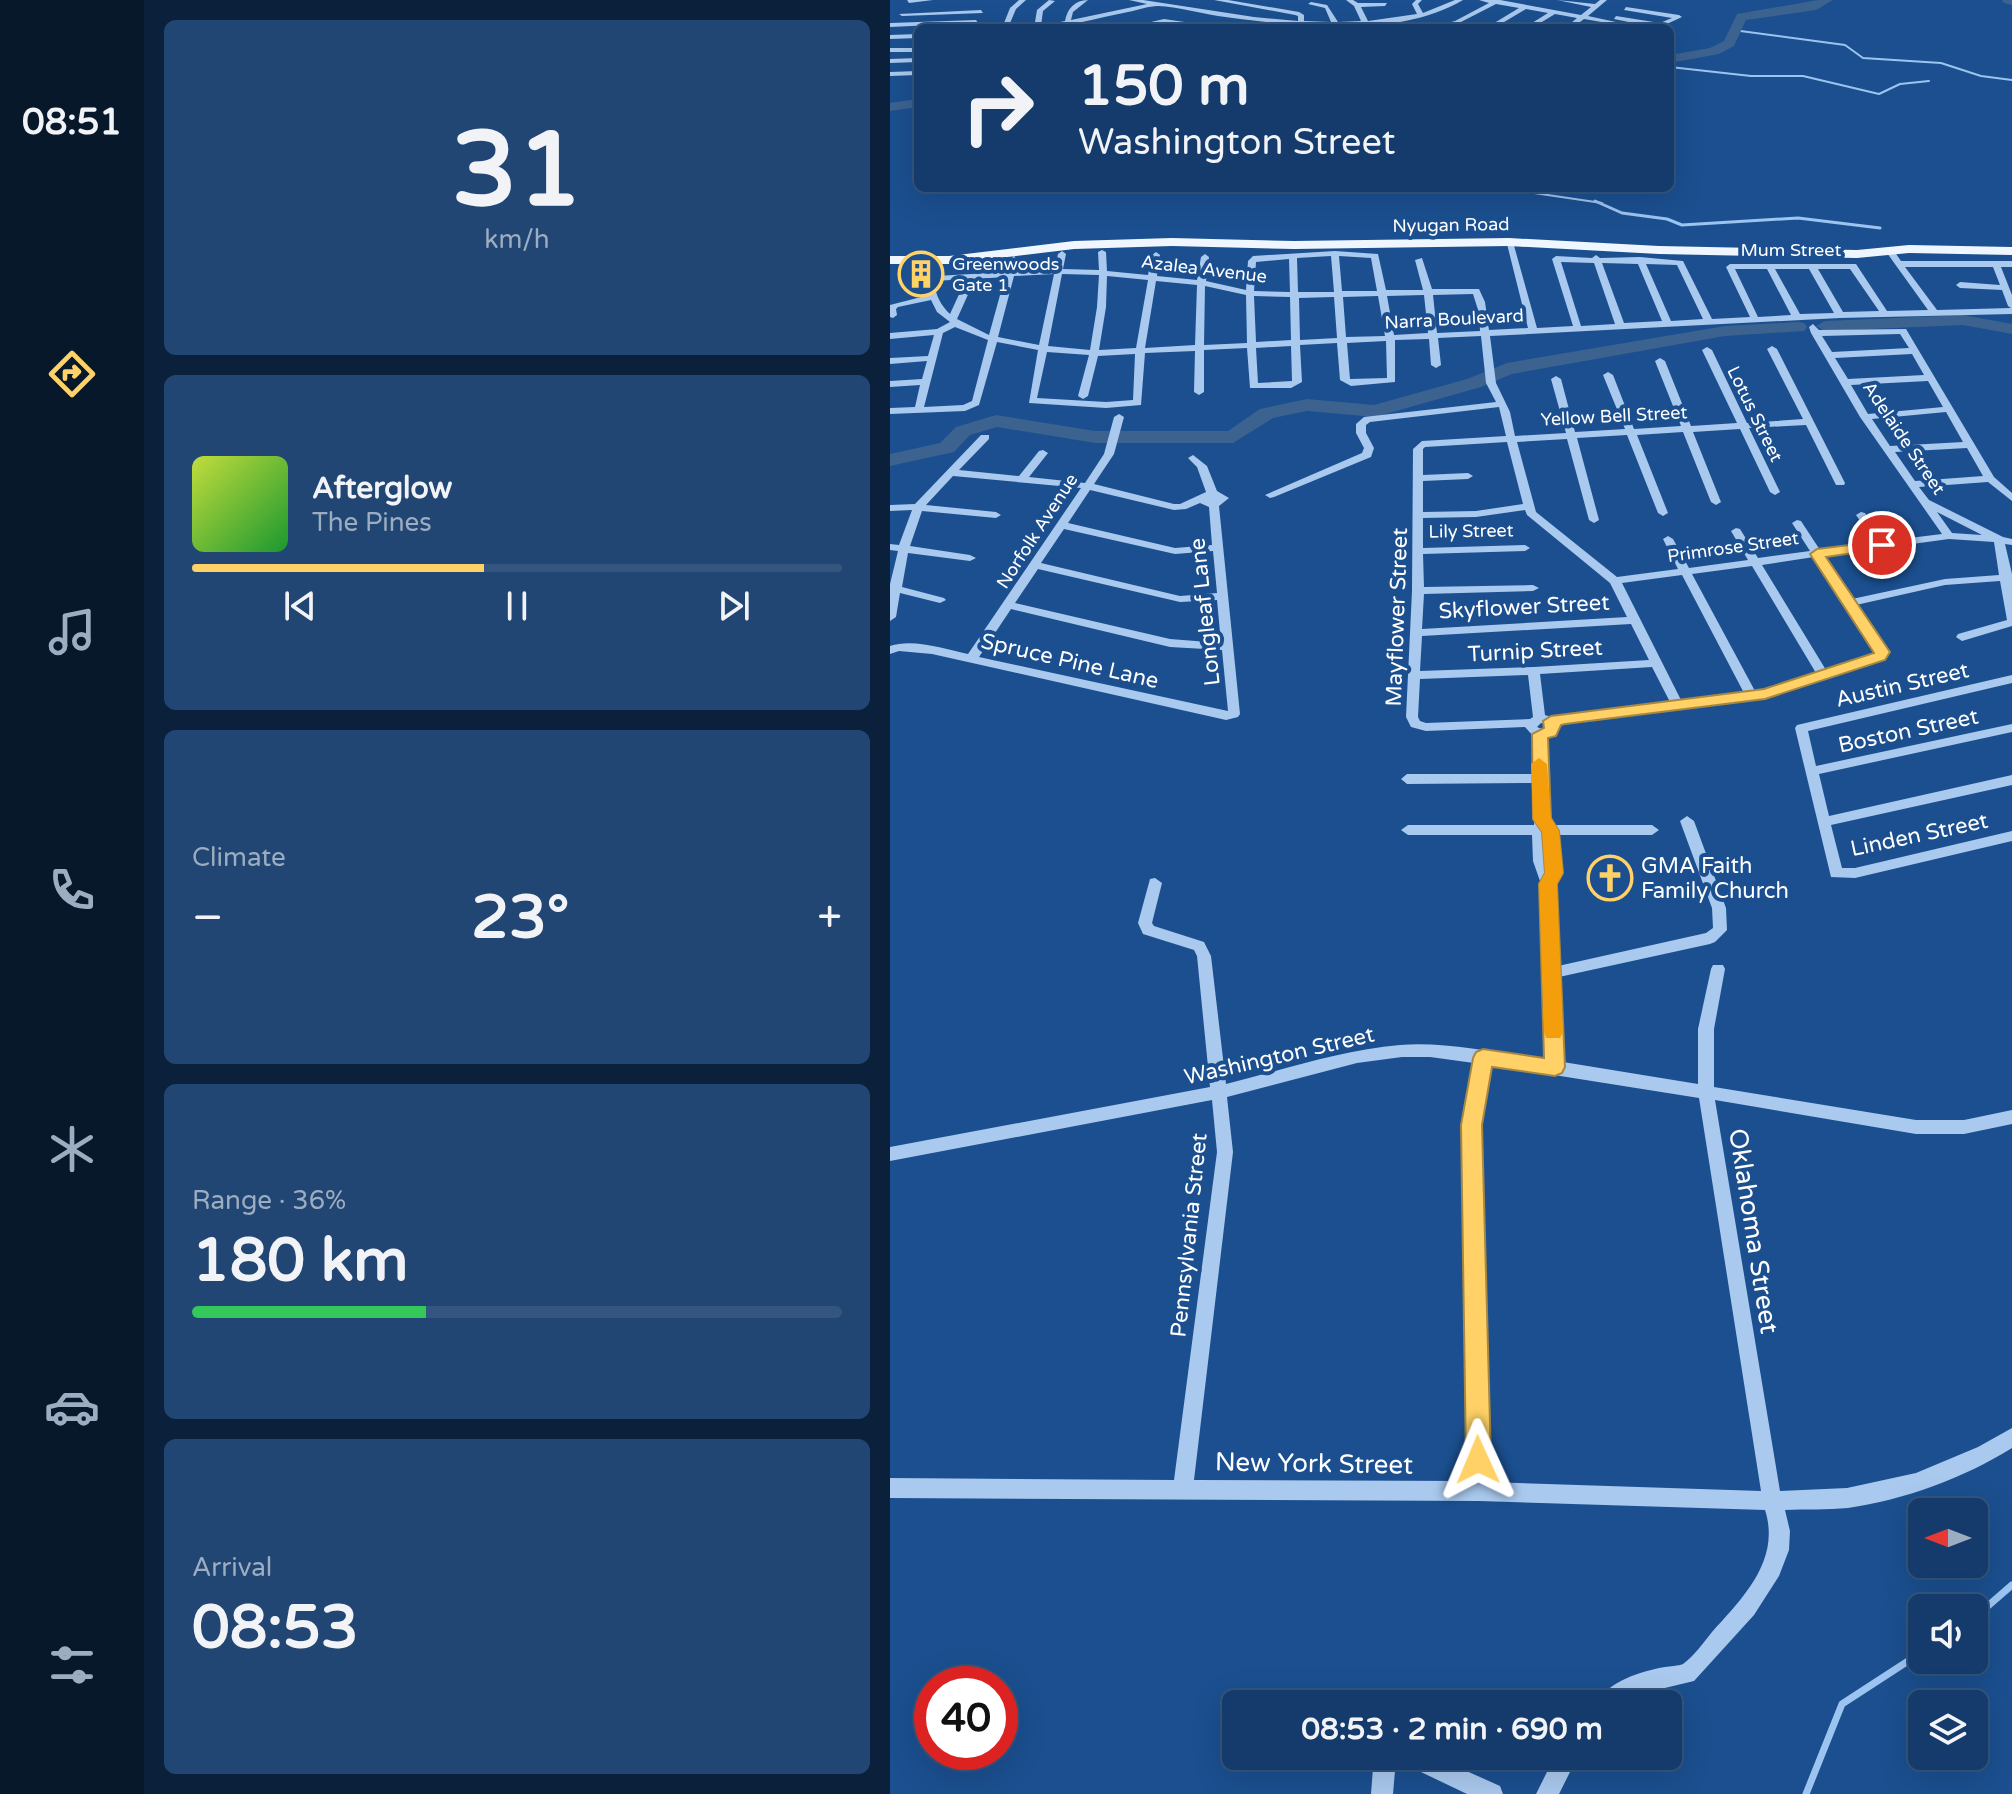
<!DOCTYPE html>
<html lang="en">
<head>
<meta charset="utf-8">
<style>
  body { margin:0; font-family:"Varela Round",sans-serif; background:#214673; color:#f1f3f6; height:100vh; display:flex; flex-direction:column; font-size:30px; white-space:nowrap }
  * { box-sizing:border-box; margin:0 }
  p { font-size:26px; color:#9dadc1 }
  .icon { flex:none; width:44px; height:44px; fill:none; stroke:currentColor; stroke-width:2; stroke-linecap:round; stroke-linejoin:round }
  .map { position:relative; flex:1; overflow:hidden }
  .panel { display:flex; flex-direction:column; gap:20px; padding:20px; background:#0b203b; width:746px }
  .panel>* { flex:none }
  .hud { position:absolute; left:24px; top:24px; width:760px; height:168px; border-radius:12px; box-shadow:0 8px 32px #0002,0 0 0 2px #33557e; background:#143b6b; color:#f1f3f6; overflow:hidden }
  .needle { width:52px; rotate:270deg }
  .buttons { position:absolute; left:1018px; top:1498px; display:grid; gap:16px }
  .buttons a { display:grid; place-items:center; width:80px; height:80px; border-radius:12px; background:#143b6b; box-shadow:0 8px 32px #0002,0 0 0 2px #33557e; font-size:40px }
  .speed { position:absolute; left:24px; top:1666px; display:flex; gap:16px; font-size:40px; font-weight:700; text-align:center }
  .speed>* { display:grid; place-content:center; width:104px; height:104px; border-radius:50%; background:#143b6b; box-shadow:0 8px 32px #0002,0 0 0 2px #33557e; line-height:1 }
  .speed .limit { border:12px solid #d22; background:#fff; color:#111 }
  .pin { position:absolute; display:grid; place-items:center; width:68px; height:68px; color:#fff; margin:-34px; border:4px solid #fff; border-radius:50%; box-shadow:0 2px 8px #0007 }
  .me { position:absolute; width:88px; margin:-44px; rotate:359deg; stroke-linejoin:round; filter:drop-shadow(0 0 6px #0008) }
  .turn { display:flex; align-items:center; gap:28px; height:168px; padding:0 32px; font-size:36px }
  .turn .icon { width:104px; height:104px; stroke-width:2.5 }
  .turn b { display:block; font-size:56px; line-height:68px }
  .big { font-size:60px; font-weight:700; line-height:1.1 }
  .panel .card { flex:1; display:flex; flex-direction:column; justify-content:center; gap:12px; min-width:0; padding:0 28px; border-radius:12px; background:#214673 }
  .panel .dial { align-items:center; gap:0 }
  .dial b { font-size:104px; line-height:1 }
  .song { display:flex; align-items:center; gap:24px }
  .cover { width:96px; height:96px; border-radius:12px; background:linear-gradient(135deg,hsl(70 70% 55%),hsl(130 70% 35%)) }
  .played { height:8px; border-radius:4px; background:linear-gradient(90deg,#ffd166 45%,#33557e 45%) }
  .keys { display:flex; justify-content:space-around; direction:ltr }
  .heat { display:flex; justify-content:space-between; align-items:center; font-size:44px; direction:ltr }
  .charge { height:12px; border-radius:6px; background:linear-gradient(90deg,#34c759 36%,#33557e 0) }
  .trip { position:absolute; left:332px; top:1690px; width:460px; height:80px; border-radius:12px; background:#143b6b; box-shadow:0 8px 32px #0002,0 0 0 2px #33557e; font-weight:700; line-height:80px; text-align:center }
  main { display:flex; flex:1; min-height:0 }
  .tab-bar { display:flex; flex-direction:column; width:144px; justify-content:space-around; align-items:center; background:#08182b; color:#9dadc1 }
  .tab-bar .icon { width:56px; height:56px }
  .tab-bar .selected { color:#ffd166 }
  .tab-bar b { font-size:36px; color:#f1f3f6 }
  .map>svg:first-child { display:block }
</style>
</head>
<body>
<main>
<nav class="tab-bar">
<b>08:51</b>
<svg class="icon selected" aria-label="directions" viewBox="0 0 24 24"><path d="M12 3l9 9-9 9-9-9zM9 14v-3h6M13 9l2 2-2 2"/></svg>
<svg class="icon" aria-label="music" viewBox="0 0 24 24"><path d="M9 18V5l10-2v13"/><circle cx="6" cy="18" r="3"/><circle cx="16" cy="16" r="3"/></svg>
<svg class="icon" aria-label="phone" viewBox="0 0 24 24"><path d="M5 4h4l2 5-3 2q2 4 5 5l2-3 5 2v4C11 20 4 13 5 4z"/></svg>
<svg class="icon" aria-label="climate" viewBox="0 0 24 24"><path d="M12 3v18M4 7l16 10M4 17L20 7"/></svg>
<svg class="icon" aria-label="car" viewBox="0 0 24 24"><path d="M5 17H2v-5l4-1 3-4h7l3 4 3 1v5h-3M9 17h6M6 11h13"/><circle cx="7" cy="17" r="2"/><circle cx="17" cy="17" r="2"/></svg>
<svg class="icon" aria-label="filters" viewBox="0 0 24 24"><path d="M4 7h16M4 17h16"/><circle cx="9" cy="7" r="2"/><circle cx="15" cy="17" r="2"/></svg>
</nav>
<section class="panel">
<div class="card dial"><b>31</b><p>km/h</p></div>
<div class="card">
<div class="song"><i class="cover"></i><div><b>Afterglow</b><p>The Pines</p></div></div>
<div class="played"></div>
<div class="keys"><svg class="icon" aria-label="previous" viewBox="0 0 24 24"><path d="M18 5L8 12l10 7zM5 5v14"/></svg><svg class="icon" aria-label="pause" viewBox="0 0 24 24"><path d="M8 5v14M16 5v14"/></svg><svg class="icon" aria-label="next" viewBox="0 0 24 24"><path d="M6 5l10 7-10 7zM19 5v14"/></svg></div>
</div>
<div class="card"><p>Climate</p>
<div class="heat"><a>−</a><b class="big">23°</b><a>+</a></div>
</div>
<div class="card"><p>Range · 36%</p><b class="big">180 km</b><div class="charge"></div></div>
<div class="card"><p>Arrival</p><b class="big">08:53</b></div>
</section>
<div class="map">
<svg width="1122" height="1794" viewBox="0 0 1122 1794">
  <rect width="100%" height="100%" fill="#1b4f8f"/>
  <g fill="none" stroke-linecap="round" stroke-linejoin="round">
    <g stroke="#9cc4f0" stroke-width="2">
      <polyline points="843,30 955,45 973,58 1051,63 1091,76 1122,80"/>
      <polyline points="780,67 861,76 913,76 989,94 1010,84 1039,81"/>
      <polyline points="611,188 712,203"/>
    </g>
    <polyline stroke="#9cc4f0" stroke-width="3" points="705,201 732,213 777,219 792,225 908,218 990,228"/>
    <g stroke="#9cc4f0" stroke-width="7">
      <polyline points="1084,1618 1122,1585"/>
      <polyline points="916,1794 952,1704 1032,1652"/>
    </g>
    <g fill="#3c6290" fill-rule="evenodd">
      <polygon points="928,0 943,0 926,10 856,20 844,46 829,54 780,63 780,55 820,48 834,41 847,14"/>
      <polygon points="1112,0 1122,0 1122,5 1114,3"/>
      <polygon points="28,99 28,107 0,111 0,103"/>
      <polygon points="1073,315 1122,324 1122,334 1073,325 935,331 926,326 935,321"/>
      <polygon points="908,322 914,323 917,327 914,331 835,336 622,374 591,387 485,417 417,411 383,418 343,443 205,443 107,427 80,435 64,452 0,466 0,454 50,443 66,427 106,415 205,431 338,431 370,409 417,399 484,405 577,379 617,363 835,326"/>
    </g>
    <g fill="#a9c9ee" fill-rule="evenodd">
      <polygon points="17,0 43,0 19,3"/>
      <polygon points="129,0 136,0 126,9 118,28 112,28 120,8"/>
      <path d="M159 0 165 1 153 11 151 26 175 21C177 9 185 0 198 0L183 12 181 20 257 4 239 0H253L364 17 408 21V16L405 15 324 0H338L409 12 414 15V21L441 22 435 8 418 4 421 2 437 5 448 22 471 21 464 6 456 0H463L468 3H497L495 6 471 7 478 21 527 14 522 4 526 0H532L528 4 533 13 565 0H573C505 40 403 26 328 16 309 13 288 7 268 6 259 6 248 10 238 12 206 18 176 28 144 28L147 10Z"/>
      <polygon points="589,0 610,0 691,15 701,7 667,0 705,4 710,0 717,0 698,16 726,22 723,24 694,19 682,28 675,28 687,18 665,14 642,28 634,28 658,13 636,9 604,28 596,28 629,8 606,4 569,23 539,28 565,21 599,3"/>
      <polygon points="736,7 789,15 792,17 768,28 724,19 726,16 770,23 782,18 734,10"/>
      <polygon points="91,10 93,13 12,16 9,14"/>
      <polygon points="274,19 322,26 325,28 274,23 235,28"/>
      <polygon points="86,20 88,23 0,27 0,23"/>
      <polygon points="28,34 28,38 0,39 0,35"/>
      <rect x="0" y="48" width="28" height="4"/>
      <polygon points="28,58 28,62 0,63 0,59"/>
      <polygon points="28,71 28,75 0,76 0,72"/>
      <path d="M616 240 623 242 647 328 683 326 662 259 666 256 702 258 706 255 710 258 750 257 793 261 822 319 860 317 836 267 840 264H966L997 311 1038 310 997 253 998 251H1004L1011 261H1122V267H1111L1122 295V314L950 318 600 336 606 383 620 412 625 436 676 433 661 379 666 376 671 379 685 432 735 429 713 375 718 372 723 375 744 429 791 426 765 361 770 358 775 361 801 426 847 423 812 350 817 347 822 350 857 423 913 419 877 349 882 346 887 349 955 483 954 485H946L916 425 859 428 890 492 885 495 880 492 850 429 803 432 831 502 826 505 821 502 793 432 747 435 778 513 773 516 768 513 737 435 687 438 709 520 704 523 699 520 677 439 627 442 646 512 727 577 788 569 773 539 778 536 783 539 799 568 858 560 841 531 846 528 850 529 868 558 920 551 902 523 907 520 911 521 930 550 985 543 966 515 971 512 975 513 995 541 1052 534 970 417 921 333 919 327 923 324 929 330 1016 329 1104 477 1122 493V501L1098 482 1029 487 1039 500 1113 537 1122 539V545L1115 544 1122 574V626L1072 641 1066 637 1068 634 1117 620 1110 581 1055 585 966 605 999 655 997 658 862 701 668 724 667 732 656 738 658 821 664 825H762L769 830 762 835H668L671 873 665 884 668 966 816 933 823 928 822 908 790 821 797 816 804 821 836 908 837 930 825 942 820 944 669 977 673 1062 808 1084V1029L821 969 823 965H833L835 969 824 1029V1087L1026 1120H1074L1122 1110V1124L1074 1134H1026L825 1100 890 1491 957 1488 1026 1473 1088 1447 1122 1428V1448C1074 1478 1014 1500 958 1508 937 1510 915 1509 895 1510L900 1531 899 1550 889 1576 864 1615 804 1681 754 1693 734 1704H707C717 1681 752 1671 775 1667 780 1666 788 1666 793 1664 803 1657 814 1642 822 1632 853 1598 891 1560 875 1510L589 1501 0 1498V1478L284 1480 327 1152 322 1100 0 1161V1147L320 1087 307 956 304 950 253 934 248 923 260 879 265 878 272 883 262 923 264 926 314 942 321 956 336 1084C393 1070 451 1050 510 1045 556 1041 611 1054 657 1060L651 884 643 861 642 835H518L511 830 518 825H644L645 783 517 784 511 779 517 774H644V737L635 727 536 731 521 727 516 717 522 591 523 449 532 441 616 436 609 407 480 422 476 425V433L484 448 481 457 384 497 380 498 375 495 472 453 474 448 466 433V424L474 417 606 402 596 383 591 336 548 338 551 365 546 368 541 365 539 339 505 340V382L461 386 450 380 447 343 410 345 412 382 401 388H360L357 348 314 350V392L309 395 304 392 305 351 255 353 251 405 216 408 139 403 148 350 107 342 89 405 75 411 0 414V408L25 407 30 385 0 387V381L32 379 37 361 0 364V358L38 356 44 335 0 339V333L47 329 60 322 47 312 41 300 8 307 6 309 7 315 3 318 0 317V305L39 295 36 289 37 282 23 283 19 280 25 261 29 258 33 261 28 277H37L39 261 43 258 47 261 46 276 116 272 120 259 124 256 128 259 125 271 165 269 168 254 172 251 176 254 173 269 209 270 208 252 212 250 216 252 217 271 258 275 262 255 266 252 270 255 267 276 307 280 311 257 315 254 319 257 316 281 356 290 358 261 363 256 445 251 488 254 496 290H533L525 260 532 258 542 289H589L595 302 599 330 638 328ZM441 256 444 292H408L407 258ZM449 256 481 258 487 291H452ZM399 259 400 292 364 291 366 262ZM671 262 704 263 725 324 691 326ZM712 263 748 264 772 321 734 323ZM756 264 787 265 813 319 781 321ZM1015 267H1103L1110 285 1070 282 1066 285 1070 288 1112 290 1118 306 1121 308 1047 310ZM845 269H877L901 315 868 317ZM885 269H919L944 313 910 314ZM928 269H960L989 311 953 312ZM164 274 149 345 108 337 124 276ZM172 274 209 275 207 307 200 350 158 346ZM217 276 258 280 246 348 209 350 216 307ZM115 277 99 335 67 319 85 279ZM76 279 60 314C51 306 44 293 45 281ZM266 281 307 285 305 345 255 348ZM315 286 356 295 357 343 314 345ZM583 294 589 313 590 331 547 333 543 295ZM534 295 538 333 504 335 497 296ZM364 296 400 297 401 340 366 342ZM488 296 495 336 456 337 453 297ZM444 297 447 338 410 340 409 298ZM65 327 98 340 82 401 73 405 34 407 53 333ZM1010 334 1019 348 942 352 932 336ZM496 341 497 378 460 379 457 343ZM401 346 402 381 368 383 366 348ZM157 352 199 355 188 396 193 399 198 396 208 356 245 354 243 400 216 402 147 398ZM1022 354 1034 375 958 379 945 358ZM1038 381 1053 407 978 414 961 385ZM1056 412 1073 442 1000 446 982 419ZM617 442 633 504 586 511 533 512V481L578 479 583 476 578 473 533 475V449L535 447ZM1077 448 1093 476 1025 481 1005 452ZM635 510 637 515 720 583 737 617 532 629 534 594 643 591 649 588 643 585 534 587 533 554 635 551 640 548 635 545 533 548V518L586 517ZM1047 512 1092 535 1062 533ZM1059 539 1104 542 1109 575 1055 579 962 599 934 556ZM924 557 986 653 936 670 872 565ZM862 566 926 673 865 691 802 574ZM792 575 854 693 791 700 732 583ZM741 624 759 660 644 667 530 671 532 636ZM762 667 780 702 661 717 655 715 650 674ZM638 675 643 717 640 719 536 723 530 721 528 717 530 679ZM651 723 655 724 656 728 654 730 647 727ZM512 1057H540L584 1063 574 1125 579 1481 304 1480 343 1152 337 1097 467 1063ZM600 1065 809 1098 871 1491 598 1482 590 1125Z"/>
      <path d="M229 414 234 417 224 454 204 484 284 504H290L316 492 307 467 298 458 303 455 317 466 327 491 339 498 329 506 350 714 348 717 336 720 42 654 9 651 0 654V646C23 638 55 649 78 654L191 488 63 476 36 505 106 512 111 515 106 518 32 511 20 546 80 555 86 558 80 561 18 553 12 587 54 598 56 600 50 603 10 593 6 617 0 621V584L8 551 0 550V544L9 545 22 510 0 511V505L25 504 91 435H99V439L69 470 129 476 149 451 153 450 158 453 139 477 195 483 214 454 224 417ZM200 490 284 510 296 509 310 503 319 507 322 545 285 548 178 523ZM174 529 285 554 323 551 327 593 290 596 151 563ZM148 569 290 602 327 600 331 643 280 639 125 603ZM121 609 280 647 332 650 338 711 89 657Z"/>
      <polygon points="1122,675 1122,683 918,731 926,766 1122,724 1122,732 929,774 939,816 1122,775 1122,785 941,825 952,868 965,868 1122,831 1122,841 965,878 941,877 905,728 907,725"/>
      <polygon points="489,1756 543,1756 610,1786 613,1794 577,1794 510,1762 505,1771 503,1794 481,1794 483,1768"/>
      <polygon points="665,1756 688,1756 669,1794 646,1794"/>
    </g>
    <polygon fill="#f0f6ff" fill-rule="evenodd" points="282,238 404,241 619,238 769,246 967,250 1019,245 1122,247 1122,255 1019,253 967,258 769,254 619,246 404,249 282,246 184,249 59,264 0,264 0,256 59,256 184,241"/>
  </g>
  <polygon fill="#ffd166" stroke="#a68842" stroke-width="2" points="992,541 999,545 997,548 936,557 1000,652 995,660 875,699 675,724 671,725 666,736 658,738 661,818 669,831 673,873 667,884 675,1067 672,1073 665,1076 602,1067 592,1125 601,1460 597,1469 588,1473 579,1469 576,1460 571,1125 583,1058 586,1052 593,1049 654,1058 649,884 655,873 652,832 643,819 642,734 654,728 653,721 661,716 874,689 984,653 920,554 927,549"/>
  <polygon fill="#f59e0b" points="649,758 657,764 661,818 669,831 673,873 667,884 673,1032 670,1038 656,1038 654,1032 649,884 655,873 652,832 643,819 641,764"/>
  <defs>
    <g id="building-ring" transform="scale(2.3)"><circle r="9.5" fill="#1b4f8f" stroke="#ffd166" stroke-width="1.5"/><path d="M-4-6H4V6H1V3H-1V6H-4ZM-2.5-4.3h1.7v1.8h-1.7ZM.8-4.3h1.7v1.8H.8ZM-2.5-1h1.7V.8h-1.7ZM.8-1h1.7V.8H.8Z" fill="#ffd166"/></g>
    <g id="church-ring" transform="scale(2.3)"><circle r="9.5" fill="#1b4f8f" stroke="#ffd166" stroke-width="1.5"/><path d="M-1.2-6h2.4v3.5h3.3v2.4h-3.3V6h-2.4V-.1h-3.3v-2.4h3.3Z" fill="#ffd166"/></g>
  </defs>
  <g fill-rule="evenodd">
    <use href="#building-ring" x="31" y="274"/>
    <use href="#church-ring" x="720" y="878"/>
  </g>
  <g text-anchor="middle" stroke-width="8" stroke-linejoin="round" paint-order="stroke">
    <g font-size="18" fill="#fff" stroke="#1b4f8f">
      <text transform="translate(561 225) rotate(-1)" y="6">Nyugan Road</text>
      <text x="901" y="256">Mum Street</text>
      <text transform="translate(314 269) rotate(7)" y="6">Azalea Avenue</text>
      <text transform="translate(564 319) rotate(-3)" y="6">Narra Boulevard</text>
      <text transform="translate(865 414) rotate(64)" y="6">Lotus Street</text>
      <text transform="translate(724 416) rotate(-3)" y="6">Yellow Bell Street</text>
      <text transform="translate(1014 438) rotate(56)" y="6">Adelaide Street</text>
      <text transform="translate(147 531) rotate(-57)" y="6">Norfolk Avenue</text>
      <text transform="translate(581 531) rotate(-1)" y="6">Lily Street</text>
      <text transform="translate(843 547) rotate(-8)" y="6">Primrose Street</text>
    </g>
    <g font-size="18" fill="#fff" stroke="#1b4f8f" text-anchor="start">
      <text x="62" y="270">Greenwoods<tspan x="62" dy="21">Gate 1</tspan></text>
    </g>
    <g font-size="22" fill="#fff" stroke="#1b4f8f">
      <text transform="translate(634 606) rotate(-3)" y="8">Skyflower Street</text>
      <text transform="translate(314 612) rotate(-96)" y="8">Longleaf Lane</text>
      <text transform="translate(506 617) rotate(-88)" y="8">Mayflower Street</text>
      <text transform="translate(645 650) rotate(-3)" y="8">Turnip Street</text>
      <text transform="translate(180 660) rotate(13)" y="8">Spruce Pine Lane</text>
      <text transform="translate(1012 684) rotate(-13)" y="8">Austin Street</text>
      <text transform="translate(1018 730) rotate(-12)" y="8">Boston Street</text>
      <text transform="translate(1029 834) rotate(-12)" y="8">Linden Street</text>
      <text transform="translate(389 1055) rotate(-13)" y="8">Washington Street</text>
      <text transform="translate(298 1235) rotate(-84)" y="8">Pennsylvania Street</text>
    </g>
    <g font-size="22" fill="#fff" stroke="#1b4f8f" text-anchor="start">
      <text x="751" y="873">GMA Faith<tspan x="751" dy="25">Family Church</tspan></text>
    </g>
    <g font-size="26" fill="#fff" stroke="#1b4f8f">
      <text transform="translate(864 1231) rotate(81)" y="9">Oklahoma Street</text>
      <text transform="translate(424 1463) rotate(1)" y="9">New York Street</text>
    </g>
  </g>
</svg>
<div class="buttons">
<a><svg class="needle" viewBox="-14 -14 28 28"><path d="M0-13l5 13h-10z" fill="#e53935"/><path d="M0 13l5-13h-10z" fill="#9dadc1"/></svg></a>
<a><svg class="icon" aria-label="sound" viewBox="0 0 24 24"><path d="M4 9h4l5-4v14l-5-4H4zM17 9q2 3 0 6"/></svg></a>
<a><svg class="icon" aria-label="layers" viewBox="0 0 24 24"><path d="M12 4l9 5-9 5-9-5zM3 14l9 5 9-5"/></svg></a>
</div>
<div class="speed"><div class="limit">40</div></div>
<div class="pin" style="left:992px;top:545px;background:#d93025"><svg class="icon" aria-label="arrive" viewBox="0 0 24 24"><path d="M6 21V4h12l-3 4 3 4H6"/></svg></div>
<svg class="me" style="left:588px;top:1460px" viewBox="-20 -20 40 40"><path d="M0-17L14 15 0 8-14 15z" fill="#ffd166" stroke="#fff" stroke-width="4"/></svg>
<div class="trip">08:53 · 2 min · 690 m</div>
<div class="hud">
<div class="turn"><svg class="icon" aria-label="right" viewBox="0 0 24 24"><path d="M7 20v-9h11M14 6l5 5-5 5"/></svg><div><b>150 m</b>Washington Street</div></div>
</div>
</div>
</main>
</body>
</html>
